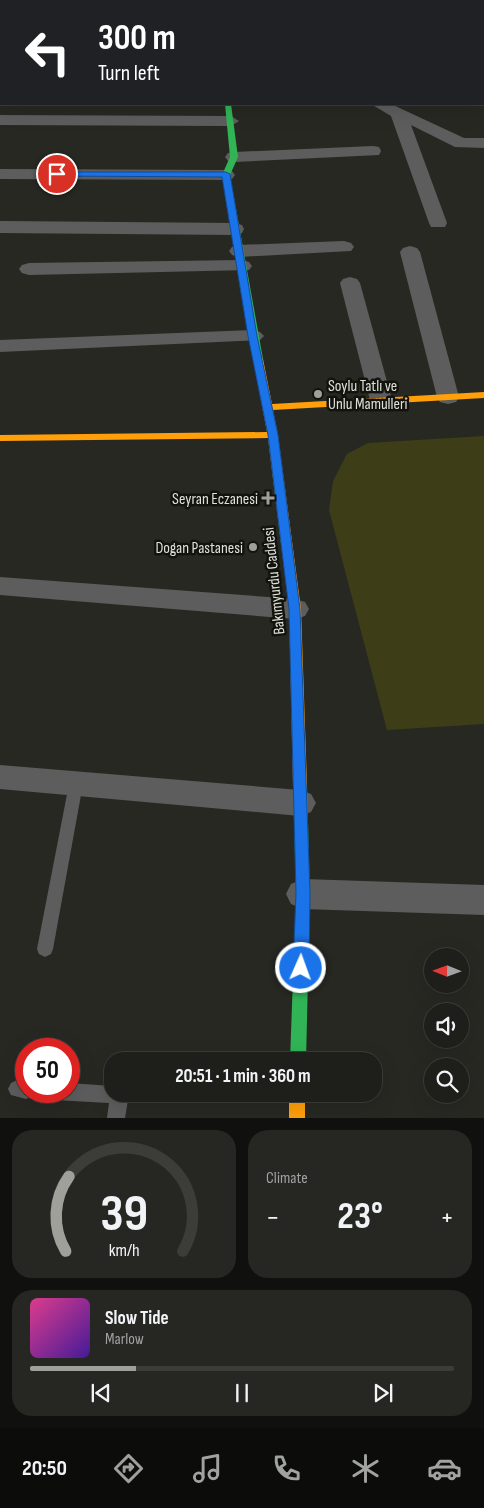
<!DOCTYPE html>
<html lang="en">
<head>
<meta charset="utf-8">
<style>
  body { margin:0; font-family:"Sofia Sans Condensed",sans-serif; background:#262723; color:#f1f3f6; height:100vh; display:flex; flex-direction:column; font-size:19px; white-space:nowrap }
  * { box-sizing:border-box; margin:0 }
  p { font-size:16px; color:#a1a2a2 }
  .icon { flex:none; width:28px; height:28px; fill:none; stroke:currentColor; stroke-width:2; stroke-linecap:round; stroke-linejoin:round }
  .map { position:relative; height:1118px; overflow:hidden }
  .side { display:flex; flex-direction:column; gap:12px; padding:12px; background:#10100e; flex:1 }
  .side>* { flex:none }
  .hud { position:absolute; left:0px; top:0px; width:485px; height:105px; box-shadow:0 5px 20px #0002,0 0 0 1px #3c3c39; background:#202124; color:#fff; overflow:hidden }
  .needle { width:32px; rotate:271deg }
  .tools { position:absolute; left:424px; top:948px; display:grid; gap:10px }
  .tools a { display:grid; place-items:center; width:45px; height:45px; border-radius:50%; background:#1e1e1a; box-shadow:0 5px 20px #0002,0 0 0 1px #3c3c39; font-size:25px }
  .speed { position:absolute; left:15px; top:1038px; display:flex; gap:10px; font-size:25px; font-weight:700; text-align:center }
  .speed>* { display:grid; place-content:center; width:65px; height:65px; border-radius:50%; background:#1e1e1a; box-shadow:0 5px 20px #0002,0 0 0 1px #3c3c39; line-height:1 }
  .speed .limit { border:8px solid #d22; background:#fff; color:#111 }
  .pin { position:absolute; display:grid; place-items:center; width:42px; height:42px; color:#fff; margin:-21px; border:2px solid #fff; border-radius:50%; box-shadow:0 1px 5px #0007 }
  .me { position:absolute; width:55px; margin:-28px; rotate:2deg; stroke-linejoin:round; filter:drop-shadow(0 0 4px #0008) }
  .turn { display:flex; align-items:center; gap:18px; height:105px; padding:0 15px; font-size:22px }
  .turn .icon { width:65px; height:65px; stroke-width:2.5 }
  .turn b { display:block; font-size:35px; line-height:42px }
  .big { font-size:38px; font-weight:700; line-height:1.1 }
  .side .tile { flex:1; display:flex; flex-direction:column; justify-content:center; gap:8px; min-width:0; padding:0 18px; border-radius:20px; background:#262723 }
  .side .dial { align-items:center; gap:0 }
  .dial svg { height:130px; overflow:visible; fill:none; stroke:#3c3c39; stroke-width:7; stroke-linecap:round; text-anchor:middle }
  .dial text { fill:#f1f3f6; stroke:none }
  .song { display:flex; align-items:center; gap:15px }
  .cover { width:60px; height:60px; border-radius:8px; background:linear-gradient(135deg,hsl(330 70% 55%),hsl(260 70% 35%)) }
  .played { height:5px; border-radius:2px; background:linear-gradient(90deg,#9fa099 25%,#3c3c39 25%) }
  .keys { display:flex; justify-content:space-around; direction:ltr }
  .heat { display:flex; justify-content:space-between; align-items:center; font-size:28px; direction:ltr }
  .side .tiles { flex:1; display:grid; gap:12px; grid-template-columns:1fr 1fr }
  .tile:last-child { grid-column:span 2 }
  .trip { position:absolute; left:104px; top:1052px; width:278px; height:50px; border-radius:20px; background:#1e1e1a; box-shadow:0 5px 20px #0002,0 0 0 1px #3c3c39; font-weight:700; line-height:50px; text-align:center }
  .tab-bar { display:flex; height:80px; justify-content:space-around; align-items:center; background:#0c0c0a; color:#a1a2a2 }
  .tab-bar .icon { width:35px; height:35px }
  .tab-bar .current { color:#9fa099 }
  .tab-bar b { font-size:22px; color:#f1f3f6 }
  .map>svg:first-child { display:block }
</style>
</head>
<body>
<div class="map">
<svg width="484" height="1118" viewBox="0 0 484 1118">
  <rect width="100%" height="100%" fill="#282823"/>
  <polygon fill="#323223" points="237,0 444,0 445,1 238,1"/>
  <polygon fill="#3d3e17" points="484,436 484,724 387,730 329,510 333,481 347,454 368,443"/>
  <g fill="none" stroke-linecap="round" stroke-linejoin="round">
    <g fill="#5d5d5d" fill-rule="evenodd">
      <polygon points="76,778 81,780 83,784 53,949 51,954 45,957 39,954 37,949 69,784 71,780"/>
      <polygon points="17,1080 26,1081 26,1091 35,1091 32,1096 26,1099 11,1095 8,1089 11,1083"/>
      <polygon points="69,1083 112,1086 112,1094 129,1094 125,1118 107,1118 109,1103 54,1100 48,1097 45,1091 69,1091"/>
    </g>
    <g fill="#5d5d5d" fill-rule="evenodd">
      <polygon points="453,0 467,0 468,1 454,1"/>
      <rect x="0" y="35" width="1" height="8"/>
      <polygon points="0,68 1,69 1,78 0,78"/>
      <polygon points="371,104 391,104 464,138 484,138 484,148 455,147 411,125 447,223 445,227 431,227 429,223 391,116"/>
      <polygon points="0,115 231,116 239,121 231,126 0,125"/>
      <polygon points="373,146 379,147 381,151 379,155 234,162 228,161 225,157 228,153 234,152"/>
      <polygon points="0,169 226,170 232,171 235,175 232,179 226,180 0,179"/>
      <polygon points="0,221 235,223 242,225 244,229 242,233 235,235 0,233"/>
      <polygon points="344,241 351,243 354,247 351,251 239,257 232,255 229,251 232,247 239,245"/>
      <polygon points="410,246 417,248 420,252 459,397 456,402 448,404 440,402 437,397 400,252 403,248"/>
      <polygon points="242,260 249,262 252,266 249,270 29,275 22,273 19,269 22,265 29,263"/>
      <polygon points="350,277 357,279 360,283 392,400 389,405 381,407 373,405 370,400 340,283 343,279"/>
      <polygon points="253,330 260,332 264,336 260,340 0,352 0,340"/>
      <polygon points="0,577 295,599 305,602 309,609 305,616 295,619 0,595"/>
      <polygon points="0,765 300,790 311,794 316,803 311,812 300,816 0,789"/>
      <polygon points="303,879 484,885 484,915 303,909 291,904 286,894 291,884"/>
    </g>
    <g fill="#30b455" fill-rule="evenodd">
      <polygon points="225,104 231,104 238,157 230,175 263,359 258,362 253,359 222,175 230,157"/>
      <polygon points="300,780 305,781 307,785 310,894 306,1061 290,1061 296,894 293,785 295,781"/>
    </g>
    <g fill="#ff9f0a" fill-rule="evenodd">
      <polygon points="258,356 263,359 272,404 484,392 484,398 273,410 278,435 301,609 307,785 305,789 300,790 295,789 293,785 289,609 268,438 0,441 0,435 267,432 253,359"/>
      <rect x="289" y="1094" width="16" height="24"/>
    </g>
    <rect fill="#e5322d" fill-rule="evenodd" x="214" y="0" width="6" height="1"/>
  </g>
  <polygon fill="#1a73e8" stroke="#114b97" points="57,172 226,172 230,174 257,336 278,435 300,609 310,894 309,968 306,973 301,975 296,973 293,968 296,894 289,609 268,435 248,336 222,177 55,176 53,174"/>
  <g fill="#9fa099" stroke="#13130e" stroke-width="2">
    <circle cx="318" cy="394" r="5"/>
    <path d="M265.5 490.5h5v5h5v5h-5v5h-5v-5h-5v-5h5z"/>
    <circle cx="253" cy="547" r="5"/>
  </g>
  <g text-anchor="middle" stroke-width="5" stroke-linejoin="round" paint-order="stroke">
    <g font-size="16" fill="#dfe0d9" stroke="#13130e" text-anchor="end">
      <text x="328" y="391" text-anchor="start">Soylu Tatlı ve<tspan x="328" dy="18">Unlu Mamulleri</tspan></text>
      <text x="258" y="504">Seyran Eczanesi</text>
      <text x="243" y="553">Dogan Pastanesi</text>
    </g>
    <g font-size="16" fill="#dfe0d9" stroke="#13130e">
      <text transform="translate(273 581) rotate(-96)" y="6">Bakımyurdu Caddesi</text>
    </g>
  </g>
</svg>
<div class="tools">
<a><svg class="needle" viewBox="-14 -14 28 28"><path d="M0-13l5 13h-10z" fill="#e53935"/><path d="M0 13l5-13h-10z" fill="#a1a2a2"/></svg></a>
<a><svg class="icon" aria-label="sound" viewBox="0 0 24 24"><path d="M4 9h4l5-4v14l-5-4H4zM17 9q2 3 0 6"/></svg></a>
<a><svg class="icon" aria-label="search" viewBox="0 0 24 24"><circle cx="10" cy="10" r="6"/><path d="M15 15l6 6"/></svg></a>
</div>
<div class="speed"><div class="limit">50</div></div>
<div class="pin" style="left:57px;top:174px;background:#d93025"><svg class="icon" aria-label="arrive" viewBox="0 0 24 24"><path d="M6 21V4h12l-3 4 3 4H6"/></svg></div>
<svg class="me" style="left:301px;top:968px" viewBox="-20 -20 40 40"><circle r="17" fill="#1a73e8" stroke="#fff" stroke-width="3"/><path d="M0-11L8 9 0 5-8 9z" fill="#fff"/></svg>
<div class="trip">20:51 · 1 min · 360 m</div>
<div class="hud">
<div class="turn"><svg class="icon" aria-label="left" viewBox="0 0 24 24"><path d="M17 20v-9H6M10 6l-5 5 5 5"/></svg><div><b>300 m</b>Turn left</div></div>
</div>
</div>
<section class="side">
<div class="tiles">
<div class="tile dial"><svg viewBox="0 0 100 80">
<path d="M14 69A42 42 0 1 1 86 69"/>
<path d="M14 69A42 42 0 0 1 16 23" stroke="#9fa099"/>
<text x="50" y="56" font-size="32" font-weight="700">39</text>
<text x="50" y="72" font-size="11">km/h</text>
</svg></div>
<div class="tile"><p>Climate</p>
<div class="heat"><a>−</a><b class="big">23°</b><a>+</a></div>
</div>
<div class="tile">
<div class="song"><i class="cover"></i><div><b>Slow Tide</b><p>Marlow</p></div></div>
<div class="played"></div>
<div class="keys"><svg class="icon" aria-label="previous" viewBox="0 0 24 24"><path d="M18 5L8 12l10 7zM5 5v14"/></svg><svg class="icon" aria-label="pause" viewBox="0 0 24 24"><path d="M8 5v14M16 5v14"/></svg><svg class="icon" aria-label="next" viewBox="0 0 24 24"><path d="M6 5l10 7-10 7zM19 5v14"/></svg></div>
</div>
</div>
</section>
<nav class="tab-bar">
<b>20:50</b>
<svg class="icon current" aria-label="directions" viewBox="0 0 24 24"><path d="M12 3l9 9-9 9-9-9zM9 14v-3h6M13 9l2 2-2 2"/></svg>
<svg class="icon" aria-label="music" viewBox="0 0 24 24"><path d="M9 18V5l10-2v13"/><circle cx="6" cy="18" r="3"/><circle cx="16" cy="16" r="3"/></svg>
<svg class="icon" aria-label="phone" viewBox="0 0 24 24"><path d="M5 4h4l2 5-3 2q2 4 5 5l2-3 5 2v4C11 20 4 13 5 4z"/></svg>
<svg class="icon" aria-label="climate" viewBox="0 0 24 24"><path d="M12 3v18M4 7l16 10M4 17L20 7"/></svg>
<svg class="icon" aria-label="car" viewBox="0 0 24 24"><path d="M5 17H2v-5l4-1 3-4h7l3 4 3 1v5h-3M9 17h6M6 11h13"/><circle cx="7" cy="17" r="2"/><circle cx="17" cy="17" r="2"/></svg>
</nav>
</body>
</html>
